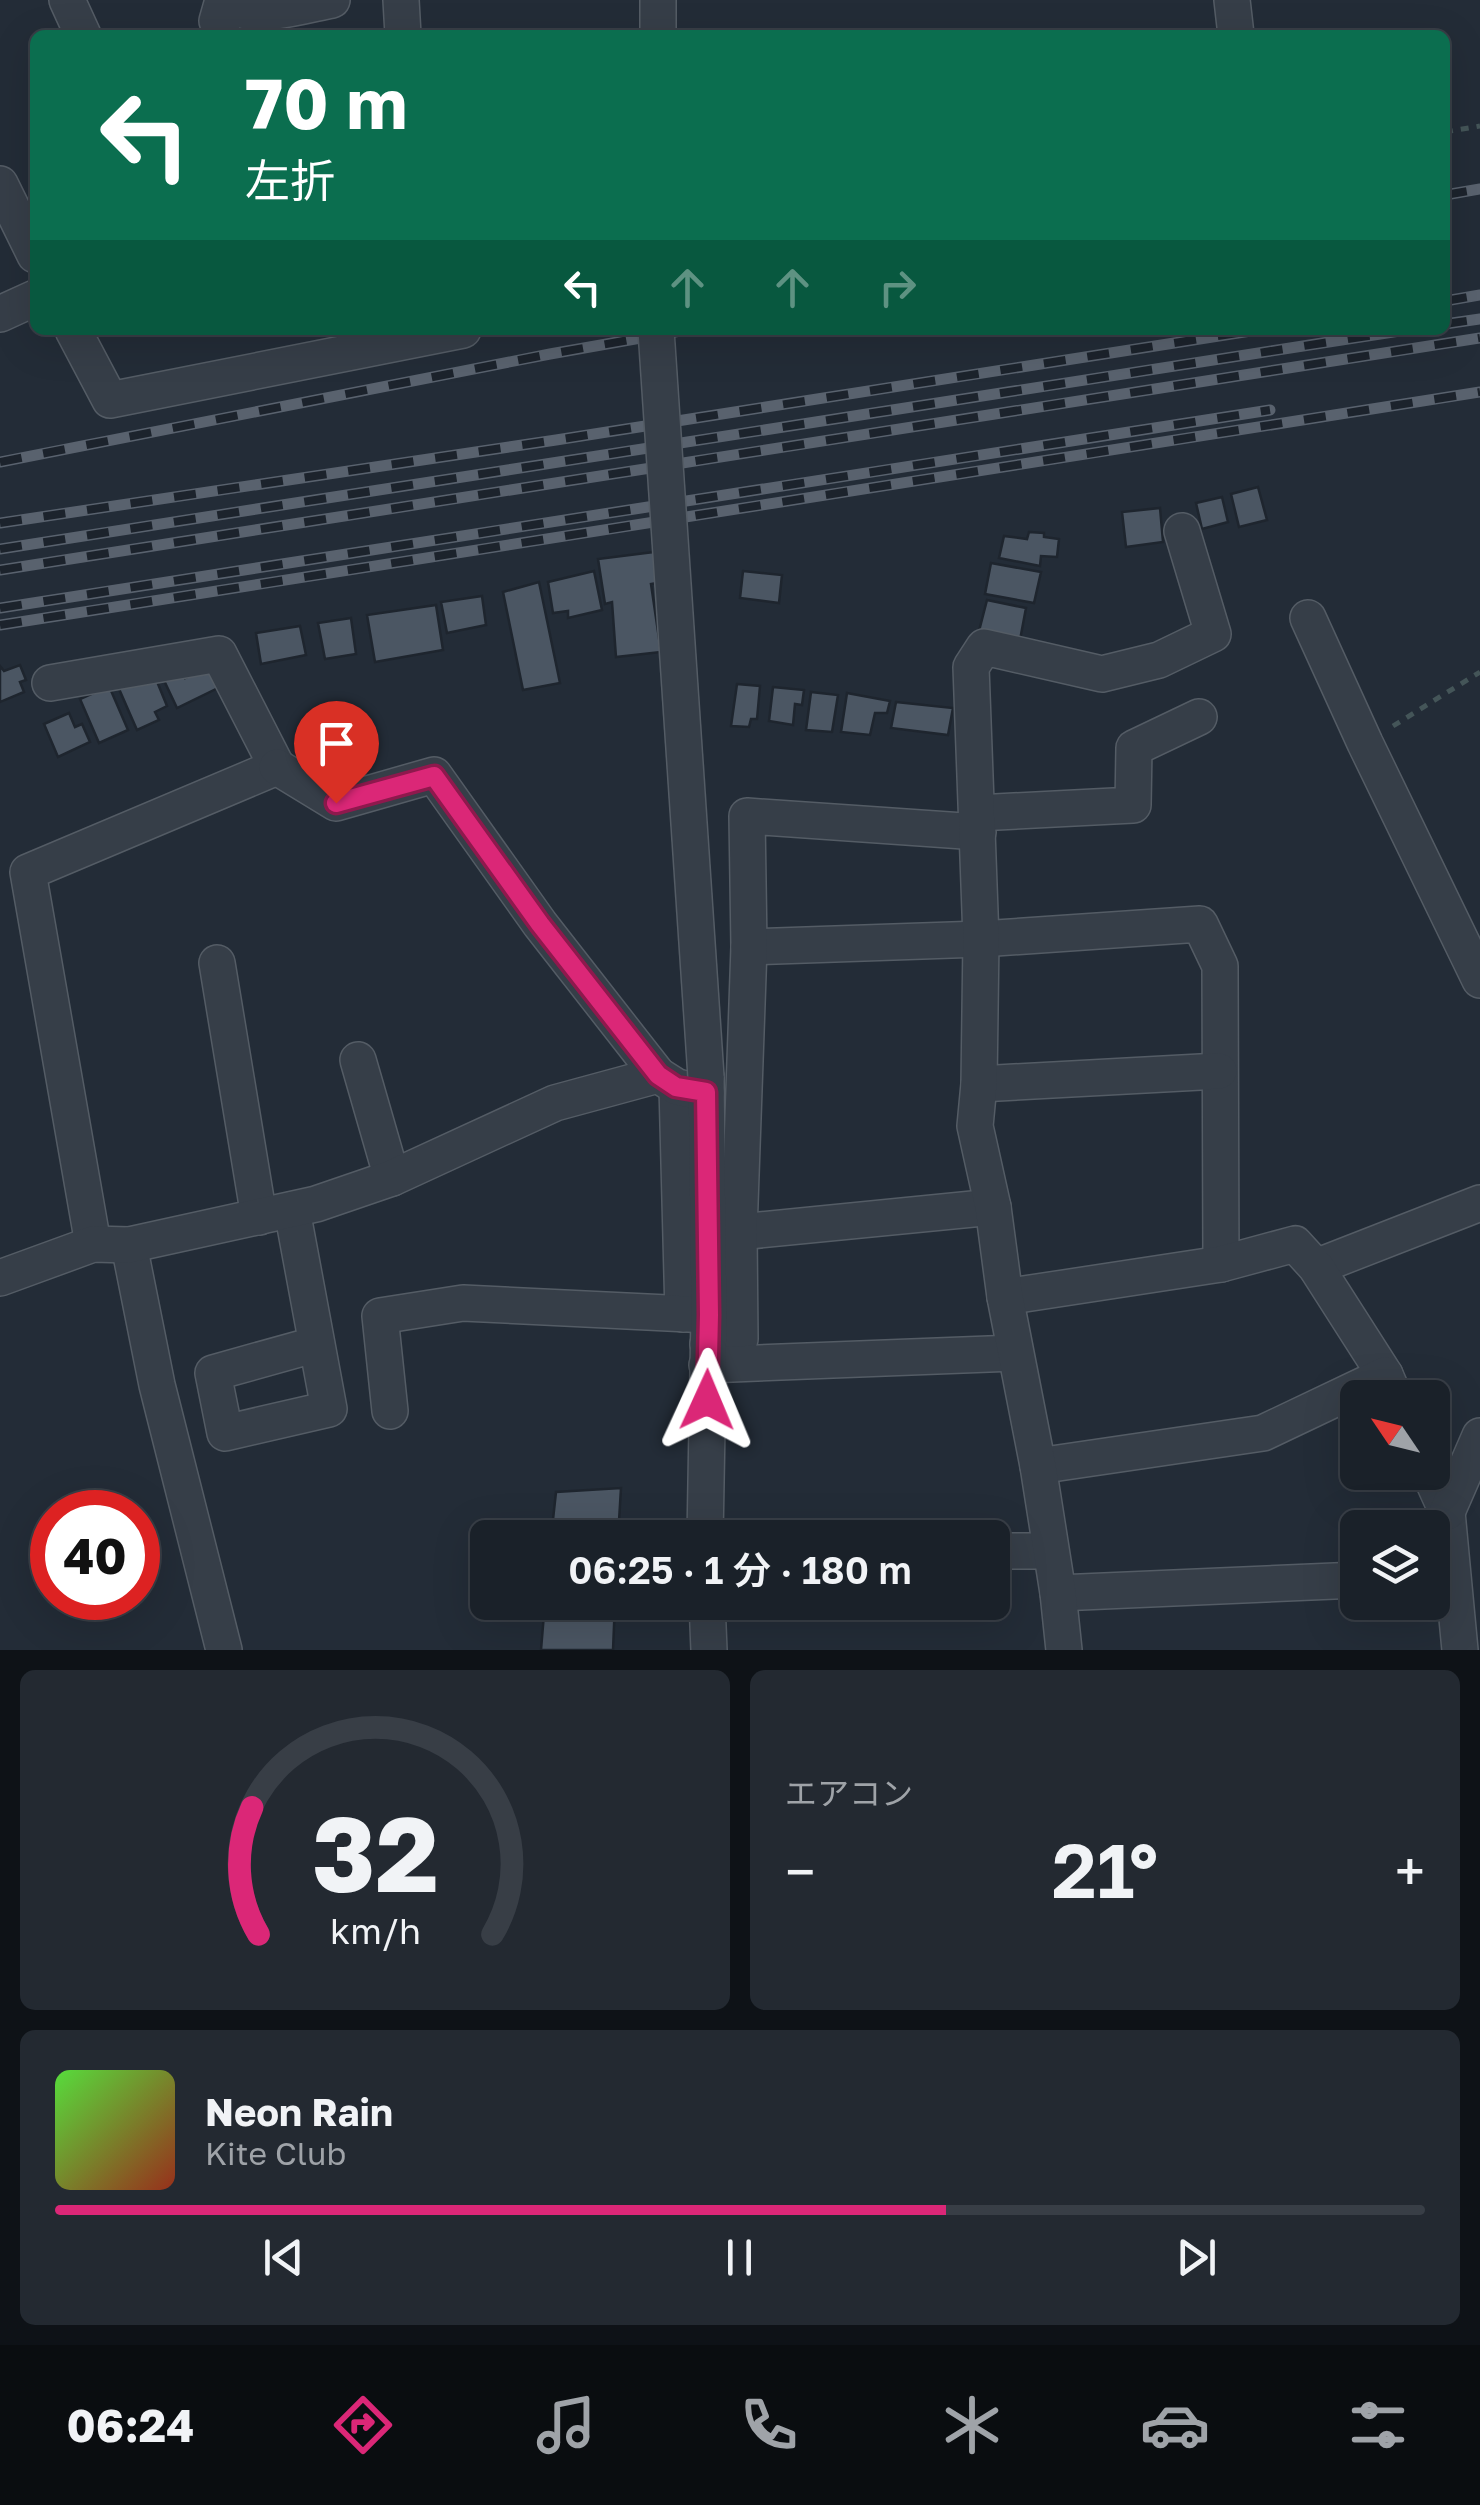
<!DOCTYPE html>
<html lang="ja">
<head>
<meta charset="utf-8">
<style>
  body { margin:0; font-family:"Golos Text","Noto Sans JP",sans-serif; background:#232931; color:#f1f3f6; height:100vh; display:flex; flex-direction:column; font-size:38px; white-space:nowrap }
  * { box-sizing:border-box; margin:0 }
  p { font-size:32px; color:#9fa3a8 }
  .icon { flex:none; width:55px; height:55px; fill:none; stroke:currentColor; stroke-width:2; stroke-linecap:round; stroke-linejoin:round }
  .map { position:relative; height:1650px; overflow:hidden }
  .side { display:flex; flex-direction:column; gap:20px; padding:20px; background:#0e1217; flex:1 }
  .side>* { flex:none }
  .banner { position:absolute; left:30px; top:30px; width:1420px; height:305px; border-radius:15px; box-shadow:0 10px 40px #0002,0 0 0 2px #383e46; background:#0b6e4f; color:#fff; overflow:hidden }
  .needle { width:65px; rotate:305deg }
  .buttons { position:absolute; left:1340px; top:1380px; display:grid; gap:20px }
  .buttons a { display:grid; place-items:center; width:110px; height:110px; border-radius:15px; background:#1a2129; box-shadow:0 10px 40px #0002,0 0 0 2px #383e46; font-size:50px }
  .speed { position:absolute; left:30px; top:1490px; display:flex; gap:20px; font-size:50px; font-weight:700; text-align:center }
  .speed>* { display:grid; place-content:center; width:130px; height:130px; border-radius:50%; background:#1a2129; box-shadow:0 10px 40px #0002,0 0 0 2px #383e46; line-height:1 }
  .speed .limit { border:15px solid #d22; background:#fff; color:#111 }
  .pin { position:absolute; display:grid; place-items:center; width:85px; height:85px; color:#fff; margin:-102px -42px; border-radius:50% 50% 50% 0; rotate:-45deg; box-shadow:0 0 10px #0007 }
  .pin .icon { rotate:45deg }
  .me { position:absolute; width:110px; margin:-55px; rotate:1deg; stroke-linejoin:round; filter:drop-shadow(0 0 8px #0008) }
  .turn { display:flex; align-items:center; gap:35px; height:210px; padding:0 50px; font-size:45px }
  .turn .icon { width:130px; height:130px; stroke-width:2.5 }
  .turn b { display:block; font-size:70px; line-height:85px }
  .lanes { display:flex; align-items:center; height:95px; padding:0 50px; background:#0003; justify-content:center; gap:50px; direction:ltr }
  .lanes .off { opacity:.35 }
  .big { font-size:75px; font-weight:600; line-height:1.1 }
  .side .card { flex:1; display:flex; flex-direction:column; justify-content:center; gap:15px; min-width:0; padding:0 35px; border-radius:15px; background:#232931 }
  .side .dial { align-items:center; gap:0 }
  .dial svg { height:260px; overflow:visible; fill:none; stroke:#383e46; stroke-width:7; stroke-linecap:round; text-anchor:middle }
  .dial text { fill:#f1f3f6; stroke:none }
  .song { display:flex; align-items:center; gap:30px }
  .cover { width:120px; height:120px; border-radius:15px; background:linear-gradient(135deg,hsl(110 70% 55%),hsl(10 70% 35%)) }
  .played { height:10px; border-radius:5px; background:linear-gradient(90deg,#db2777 65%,#383e46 65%) }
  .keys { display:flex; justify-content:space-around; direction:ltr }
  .heat { display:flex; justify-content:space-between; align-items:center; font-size:55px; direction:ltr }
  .side .tiles { flex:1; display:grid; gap:20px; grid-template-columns:1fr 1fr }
  .card:last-child { grid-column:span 2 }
  .trip { position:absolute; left:470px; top:1520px; width:540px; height:100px; border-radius:15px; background:#1a2129; box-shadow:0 10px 40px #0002,0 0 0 2px #383e46; font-weight:600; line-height:100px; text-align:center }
  .tab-bar { display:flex; height:160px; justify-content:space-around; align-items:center; background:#0a0d10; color:#9fa3a8 }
  .tab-bar .icon { width:70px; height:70px }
  .tab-bar .on { color:#db2777 }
  .tab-bar b { font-size:45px; color:#f1f3f6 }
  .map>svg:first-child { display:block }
</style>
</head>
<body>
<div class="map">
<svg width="1480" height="1650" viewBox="0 0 1480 1650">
  <rect width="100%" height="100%" fill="#232c37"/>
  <g fill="#4b5663" stroke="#1e252e" stroke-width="2.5">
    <polygon points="1258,487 1267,520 1239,527 1231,494"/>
    <polygon points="1222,497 1228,522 1202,529 1196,503"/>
    <polygon points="1160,508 1163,542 1126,547 1122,512"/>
    <polygon points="1029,532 1044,533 1044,537 1059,539 1057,557 1041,556 1040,566 999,558 1004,536 1027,539"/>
    <polygon points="654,552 657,583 651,584 661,652 616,657 612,602 605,604 598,559"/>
    <polygon points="991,563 1041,572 1034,603 985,594"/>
    <polygon points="594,571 602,610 568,618 568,611 553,613 548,582"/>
    <polygon points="743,571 782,575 779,603 740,598"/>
    <polygon points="539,582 560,683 523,690 503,592"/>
    <polygon points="482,596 486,625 447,633 441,602"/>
    <polygon points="987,600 1026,608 1020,640 979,631"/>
    <polygon points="436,605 443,650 375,662 367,615"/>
    <polygon points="351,618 356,654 325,659 318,623"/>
    <polygon points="300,626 306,655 261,664 256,633"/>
    <polygon points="178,664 185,678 214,664 224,685 177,708 161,674"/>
    <polygon points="20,665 26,680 20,682 24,692 0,702 0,666 4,671"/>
    <polygon points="156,679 167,706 155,712 159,720 137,730 116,682"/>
    <polygon points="737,684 760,686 757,719 751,719 749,727 731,726"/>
    <polygon points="109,686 128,730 99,743 80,699"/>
    <polygon points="773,687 804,690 802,705 795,704 793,725 769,721"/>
    <polygon points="811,692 838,695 832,732 806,730"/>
    <polygon points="847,693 890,701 887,713 875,713 870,735 841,732"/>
    <polygon points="896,702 953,708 948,735 891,728"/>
    <polygon points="69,713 75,727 82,724 90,742 58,757 44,724"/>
    <polygon points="621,1488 618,1538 551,1538 556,1492"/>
    <polygon points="545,1602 615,1602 613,1650 541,1650"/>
  </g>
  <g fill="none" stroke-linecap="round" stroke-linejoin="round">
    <g stroke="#545c65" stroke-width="38">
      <g id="minor">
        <polyline points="67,0 83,35"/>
        <polyline points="401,0 403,35"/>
        <polyline points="1232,0 1236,35"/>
        <path d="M223 35 217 21 223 0C228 3 233 7 238 9 263 18 306 5 332 0"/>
        <polyline points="658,35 658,0"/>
        <polyline points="0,184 35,255"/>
        <polyline points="0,314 35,298"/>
        <polyline points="73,330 110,400 463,330"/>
        <polyline points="1308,618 1365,743 1480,980"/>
        <polyline points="50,683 219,654 277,767 28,872 93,1244"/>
        <polyline points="277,767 336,803 434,775 540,924 658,1075"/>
        <polyline points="977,813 1133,805 1134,748 1199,717"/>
        <polyline points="749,947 981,939 1200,924 1220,966 1221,1264"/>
        <polyline points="217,963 259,1217"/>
        <polyline points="358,1060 392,1178"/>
        <polyline points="979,1084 1219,1071"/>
        <polyline points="677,1087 683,1314"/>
        <polyline points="292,1210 329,1409 225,1433 213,1373 317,1344"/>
        <polyline points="739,1232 993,1207"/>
        <polyline points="129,1245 157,1385 224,1650"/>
        <polyline points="1316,1267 1480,1203"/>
        <polyline points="0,1278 93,1244 129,1245 316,1204 392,1178 555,1103 658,1075 677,1087 706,1093"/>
        <polyline points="1005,1297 1221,1264 1295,1244 1316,1267 1385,1375 1395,1398"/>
        <polyline points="708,1344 740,1339 739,1232 749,947 747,816 978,832"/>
        <polyline points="707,1365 1015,1353"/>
        <polyline points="390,1411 380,1316 463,1303 709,1315"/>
        <polyline points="1038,1466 1263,1433 1385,1375"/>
        <polyline points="1429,1472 1447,1512 1460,1650"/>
        <polyline points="1447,1512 1480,1436"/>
        <polyline points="705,1538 709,1315 706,1077"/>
        <polyline points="992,1551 1050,1551"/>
        <polyline points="1058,1593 1358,1580"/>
        <polyline points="707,1602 709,1650"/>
        <polyline points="1064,1650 1058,1593 1038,1466 1005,1297 993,1207 975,1126 979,1084 981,939 971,667 984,647 1102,674 1159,660 1213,634 1182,531"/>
      </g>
    </g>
    <g stroke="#445558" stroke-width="5" stroke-dasharray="8 8" stroke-linecap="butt">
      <polyline points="1445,132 1480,126"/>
      <polyline points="1393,726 1480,672"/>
    </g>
    <use href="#minor" stroke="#363e48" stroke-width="35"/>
    <g stroke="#59626e" stroke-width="11">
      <g id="rail">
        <polyline points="1445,195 1480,189"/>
        <polyline points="1445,301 1480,295"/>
        <polyline points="1445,324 1480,319"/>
        <polyline points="0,462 550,354 686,330"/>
        <polyline points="0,523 556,440 1257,330"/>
        <polyline points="0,549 1406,330"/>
        <polyline points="0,570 1480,338"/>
        <polyline points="0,608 1270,410"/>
        <polyline points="0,625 1480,392"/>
      </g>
    </g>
    <use href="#rail" stroke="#1c232c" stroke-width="8" stroke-dasharray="22" stroke-linecap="butt"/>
    <g stroke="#545c65" stroke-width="38" stroke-linecap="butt">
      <polyline id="minor-bridge" points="656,330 706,1077"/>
    </g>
    <use href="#minor-bridge" stroke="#363e48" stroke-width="35"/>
  </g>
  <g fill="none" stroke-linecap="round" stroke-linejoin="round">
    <g stroke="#8e194d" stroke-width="25">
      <polyline id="route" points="336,803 434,776 540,924 658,1075 676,1087 706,1092 709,1315 707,1400"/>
    </g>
    <use href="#route" stroke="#db2777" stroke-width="18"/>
  </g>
</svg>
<div class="buttons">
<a><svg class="needle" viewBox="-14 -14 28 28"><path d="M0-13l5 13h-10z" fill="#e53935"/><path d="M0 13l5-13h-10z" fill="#9fa3a8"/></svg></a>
<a><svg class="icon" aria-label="layers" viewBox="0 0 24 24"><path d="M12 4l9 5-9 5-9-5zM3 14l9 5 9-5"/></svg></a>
</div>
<div class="speed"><div class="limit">40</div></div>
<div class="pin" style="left:336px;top:803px;background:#d93025"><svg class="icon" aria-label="arrive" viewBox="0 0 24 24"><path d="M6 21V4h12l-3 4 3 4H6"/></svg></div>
<svg class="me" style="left:707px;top:1400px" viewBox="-20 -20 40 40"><path d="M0-17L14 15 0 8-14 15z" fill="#db2777" stroke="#fff" stroke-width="4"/></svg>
<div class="trip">06:25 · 1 分 · 180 m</div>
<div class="banner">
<div class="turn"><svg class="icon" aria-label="left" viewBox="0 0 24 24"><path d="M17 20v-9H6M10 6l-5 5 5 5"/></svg><div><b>70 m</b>左折</div></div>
<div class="lanes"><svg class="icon" aria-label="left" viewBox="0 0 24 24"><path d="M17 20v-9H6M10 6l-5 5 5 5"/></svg><svg class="icon off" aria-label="ahead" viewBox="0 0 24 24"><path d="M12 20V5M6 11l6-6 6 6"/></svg><svg class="icon off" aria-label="ahead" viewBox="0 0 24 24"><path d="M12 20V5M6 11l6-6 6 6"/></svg><svg class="icon off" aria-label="right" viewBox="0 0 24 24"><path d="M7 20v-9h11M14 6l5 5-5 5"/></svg></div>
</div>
</div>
<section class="side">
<div class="tiles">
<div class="card dial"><svg viewBox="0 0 100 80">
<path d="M14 69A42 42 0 1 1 86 69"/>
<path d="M14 69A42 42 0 0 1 12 30" stroke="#db2777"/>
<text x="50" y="56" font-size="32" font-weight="700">32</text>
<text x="50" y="72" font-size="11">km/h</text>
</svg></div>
<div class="card"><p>エアコン</p>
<div class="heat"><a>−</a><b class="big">21°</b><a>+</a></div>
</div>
<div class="card">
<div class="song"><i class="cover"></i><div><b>Neon Rain</b><p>Kite Club</p></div></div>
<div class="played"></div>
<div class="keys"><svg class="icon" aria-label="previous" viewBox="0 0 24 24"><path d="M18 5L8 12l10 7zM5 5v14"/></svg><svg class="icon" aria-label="pause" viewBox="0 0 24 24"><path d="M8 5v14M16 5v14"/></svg><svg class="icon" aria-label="next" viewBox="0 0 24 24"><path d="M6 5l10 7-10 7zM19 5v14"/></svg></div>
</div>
</div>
</section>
<nav class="tab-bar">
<b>06:24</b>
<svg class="icon on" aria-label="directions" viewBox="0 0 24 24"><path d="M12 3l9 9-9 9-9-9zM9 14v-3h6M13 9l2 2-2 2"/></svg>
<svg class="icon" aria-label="music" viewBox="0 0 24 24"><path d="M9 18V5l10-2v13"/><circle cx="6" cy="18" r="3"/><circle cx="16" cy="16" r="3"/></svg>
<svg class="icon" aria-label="phone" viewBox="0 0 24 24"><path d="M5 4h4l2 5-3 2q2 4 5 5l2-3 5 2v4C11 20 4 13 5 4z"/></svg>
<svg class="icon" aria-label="climate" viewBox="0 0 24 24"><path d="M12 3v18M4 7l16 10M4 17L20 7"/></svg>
<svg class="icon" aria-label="car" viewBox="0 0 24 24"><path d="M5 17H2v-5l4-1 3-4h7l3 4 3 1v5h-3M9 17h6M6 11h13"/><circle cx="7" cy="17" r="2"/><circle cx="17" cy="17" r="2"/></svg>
<svg class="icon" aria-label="filters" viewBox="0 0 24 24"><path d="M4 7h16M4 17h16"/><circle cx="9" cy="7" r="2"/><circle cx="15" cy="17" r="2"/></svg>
</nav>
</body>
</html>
